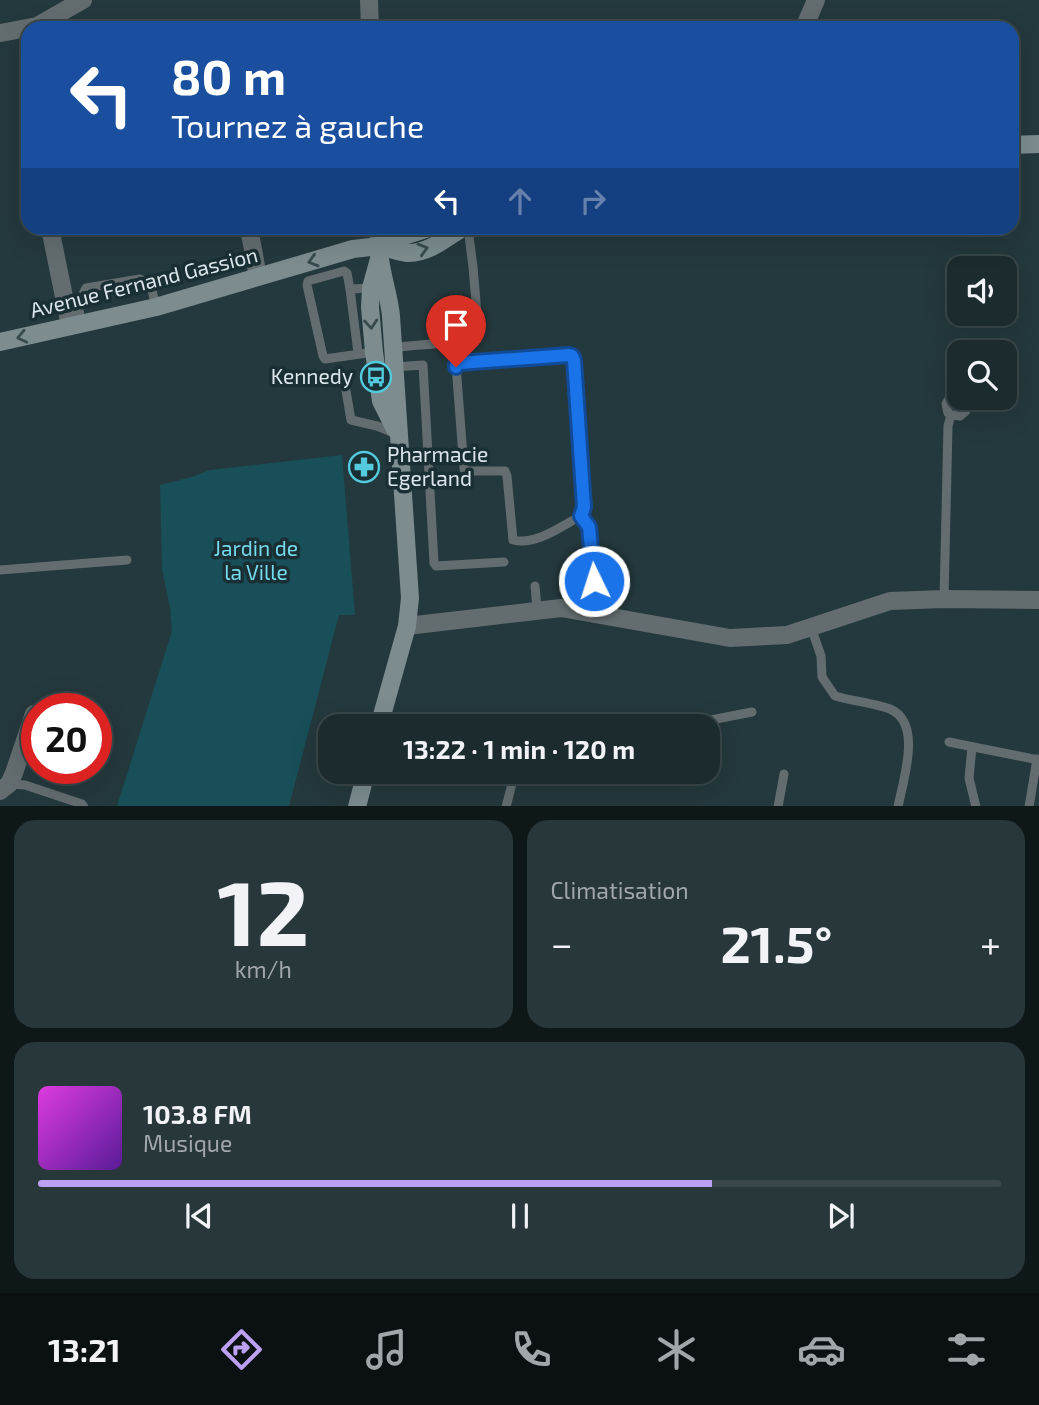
<!DOCTYPE html>
<html lang="fr">
<head>
<meta charset="utf-8">
<style>
  body { margin:0; font-family:"Exo 2",sans-serif; background:#28373a; color:#f1f3f6; height:100vh; display:flex; flex-direction:column; font-size:26px; white-space:nowrap }
  * { box-sizing:border-box; margin:0 }
  p { font-size:23px; color:#a0a7aa }
  .icon { flex:none; width:38px; height:38px; fill:none; stroke:currentColor; stroke-width:2; stroke-linecap:round; stroke-linejoin:round }
  .map { position:relative; height:806px; overflow:hidden }
  .side { display:flex; flex-direction:column; gap:14px; padding:14px; background:#0f1819; flex:1 }
  .side>* { flex:none }
  .hud { position:absolute; left:21px; top:21px; width:998px; height:214px; border-radius:21px; box-shadow:0 7px 28px #0002,0 0 0 2px #39474a; background:#1a4fa0; color:#fff; overflow:hidden }
  .controls { position:absolute; left:947px; top:256px; display:grid; gap:14px }
  .controls a { display:grid; place-items:center; width:70px; height:70px; border-radius:14px; background:#1b2b2e; box-shadow:0 7px 28px #0002,0 0 0 2px #39474a; font-size:35px }
  .speed { position:absolute; left:21px; top:693px; display:flex; gap:14px; font-size:35px; font-weight:700; text-align:center }
  .speed>* { display:grid; place-content:center; width:91px; height:91px; border-radius:50%; background:#1b2b2e; box-shadow:0 7px 28px #0002,0 0 0 2px #39474a; line-height:1 }
  .speed .limit { border:10px solid #d22; background:#fff; color:#111 }
  .pin { position:absolute; display:grid; place-items:center; width:60px; height:60px; color:#fff; margin:-72px -30px; border-radius:50% 50% 50% 0; rotate:-45deg; box-shadow:0 0 7px #0007 }
  .pin .icon { rotate:45deg }
  .me { position:absolute; width:77px; margin:-38px; rotate:356deg; stroke-linejoin:round; filter:drop-shadow(0 0 5px #0008) }
  .turn { display:flex; align-items:center; gap:24px; height:147px; padding:0 35px; font-size:32px }
  .turn .icon { width:91px; height:91px; stroke-width:2.5 }
  .turn b { display:block; font-size:49px; line-height:60px }
  .lanes { display:flex; align-items:center; height:66px; padding:0 35px; background:#0003; justify-content:center; gap:35px; direction:ltr }
  .lanes .off { opacity:.35 }
  .big { font-size:52px; font-weight:700; line-height:1.1 }
  .side .tile { flex:1; display:flex; flex-direction:column; justify-content:center; gap:10px; min-width:0; padding:0 24px; border-radius:21px; background:#28373a }
  .side .dial { align-items:center; gap:0 }
  .dial b { font-size:91px; line-height:1 }
  .song { display:flex; align-items:center; gap:21px }
  .cover { width:84px; height:84px; border-radius:10px; background:linear-gradient(135deg,hsl(300 70% 55%),hsl(270 70% 35%)) }
  .played { height:7px; border-radius:4px; background:linear-gradient(90deg,#bca0f2 70%,#39474a 70%) }
  .keys { display:flex; justify-content:space-around; direction:ltr }
  .heat { display:flex; justify-content:space-between; align-items:center; font-size:38px; direction:ltr }
  .side .tiles { flex:1; display:grid; gap:14px; grid-template-columns:1fr 1fr }
  .tile:last-child { grid-column:span 2 }
  .trip { position:absolute; left:318px; top:714px; width:402px; height:70px; border-radius:21px; background:#1b2b2e; box-shadow:0 7px 28px #0002,0 0 0 2px #39474a; font-weight:700; line-height:70px; text-align:center }
  .menu { display:flex; height:112px; justify-content:space-around; align-items:center; background:#0b1112; color:#a0a7aa }
  .menu .icon { width:49px; height:49px }
  .menu .current { color:#bca0f2 }
  .menu b { font-size:32px; color:#f1f3f6 }
  .map>svg:first-child { display:block }
</style>
</head>
<body>
<div class="map">
<svg width="1039" height="807" viewBox="0 0 1039 807">
  <rect width="100%" height="100%" fill="#24393d"/>
  <polygon fill="#184f58" points="342,455 355,615 339,615 289,806 117,806 172,631 170,607 162,569 160,485 192,477 210,470"/>
  <g fill="none" stroke-linecap="round" stroke-linejoin="round">
    <g stroke="#636d6f" stroke-width="9">
      <polyline points="371,288 350,289 347,273 344,271 308,281 307,285 323,356 325,359 374,352"/>
      <polyline points="350,289 358,353"/>
      <polyline points="81,323 78,304 86,288 140,279 151,286 156,307"/>
      <path d="M393 348C419 344 450 345 473 336L478 325 473 267 468 228"/>
      <polyline points="956,357 958,395"/>
      <polyline points="394,367 423,365 434,563 436,566 504,562"/>
      <polyline points="344,379 351,420 377,426 394,433"/>
      <polyline points="951,415 960,416 966,411 967,403 964,397"/>
      <path d="M581 516C561 526 536 546 513 540L507 476 505 471H467L464 469 456 365 459 363 569 355 572 356 574 360 584 507 581 516 589 527 594 581 586 611"/>
      <polyline points="0,570 127,560"/>
      <polyline points="535,586 537,609"/>
      <polyline points="944,599 948,426 951,415 948,413 946,404 950,397 959,395"/>
      <path d="M811 627 821 656 822 677 835 696C852 701 874 703 890 709 923 723 903 780 898 807"/>
      <polyline points="680,726 752,712"/>
      <polyline points="949,742 1039,760"/>
      <polyline points="972,747 969,778 976,807"/>
      <polyline points="9,784 25,785 82,804 84,807"/>
      <polyline points="506,807 515,772"/>
      <polyline points="778,807 784,774"/>
      <polyline points="1029,807 1037,759"/>
    </g>
    <g stroke="#636d6f" stroke-width="18">
      <polyline points="369,0 370,28"/>
      <polyline points="804,28 816,0"/>
      <polyline points="1,33 37,26 83,0"/>
      <polyline points="50,228 70,326"/>
      <polyline points="249,228 258,277"/>
      <polyline points="379,228 379,246"/>
      <polyline points="407,626 561,608 730,638 787,635 890,601 944,599 1039,600"/>
      <polyline points="0,791 9,784 14,773 34,714"/>
    </g>
    <g stroke="#7c8c8f" stroke-width="18">
      <polyline points="1012,145 1039,144"/>
      <path d="M379 246C388 248 398 252 407 253 428 254 446 238 462 228"/>
      <polyline points="379,259 371,288 370,307 374,352 381,401 395,429"/>
      <polyline points="0,342 156,307 353,249 379,246 401,237 429,228"/>
      <path d="M379 726 407 626 410 598 391 316C389 293 379 270 379 246"/>
      <polyline points="357,807 366,772"/>
    </g>
  </g>
  <defs><path id="oneway-chevron" d="M-2-3.5L2.5 0L-2 3.5" fill="none" stroke-width="1.6" stroke-linecap="round" stroke-linejoin="round" transform="scale(1.75)"/></defs>
  <g stroke="#374b4f">
    <use href="#oneway-chevron" transform="translate(423 249) rotate(-16)"/>
    <use href="#oneway-chevron" transform="translate(313 261) rotate(163)"/>
    <use href="#oneway-chevron" transform="translate(371 324) rotate(85)"/>
    <use href="#oneway-chevron" transform="translate(22 337) rotate(167)"/>
  </g>
  <g fill="none" stroke-linecap="round" stroke-linejoin="round">
    <g stroke="#114b97" stroke-width="18">
      <polyline id="route" points="456,367 456,365 459,363 569,355 572,356 574,360 584,507 581,516 589,527 594,581"/>
    </g>
    <use href="#route" stroke="#1a73e8" stroke-width="12"/>
  </g>
  <defs>
    <g id="bus-ring" transform="scale(1.575)"><circle r="9.5" fill="#1a2f33" stroke="#54cade" stroke-width="1.5"/><path d="M-5-6H5V4H4V6H2V4H-2V6H-4V4H-5ZM-3.5-4V0h7V-4ZM-3.5 1.2v1.5H-2V1.2ZM2 1.2v1.5H3.5V1.2Z" fill="#54cade"/></g>
    <g id="pharmacy-ring" transform="scale(1.575)"><circle r="9.5" fill="#1a2f33" stroke="#54cade" stroke-width="1.5"/><path d="M-2-6h4v4h4v4h-4v4h-4v-4h-4v-4h4Z" fill="#54cade"/></g>
  </defs>
  <g fill-rule="evenodd">
    <use href="#bus-ring" x="376" y="377"/>
    <use href="#pharmacy-ring" x="364" y="467"/>
  </g>
  <g text-anchor="middle" stroke-width="7" stroke-linejoin="round" paint-order="stroke">
    <g font-size="21" fill="#dae6e9" stroke="#1a2f33">
      <text transform="translate(144 283) rotate(-14)" y="7">Avenue Fernand Gassion</text>
    </g>
    <g font-size="21" fill="#dae6e9" stroke="#1a2f33" text-anchor="end">
      <text x="353" y="384">Kennedy</text>
      <text x="387" y="462" text-anchor="start">Pharmacie<tspan x="387" dy="24">Egerland</tspan></text>
    </g>
    <g font-size="21" fill="#74daec" stroke="#1a2f33">
      <text x="256" y="556">Jardin de<tspan x="256" dy="24">la Ville</tspan></text>
    </g>
  </g>
</svg>
<div class="controls">
<a><svg class="icon" aria-label="sound" viewBox="0 0 24 24"><path d="M4 9h4l5-4v14l-5-4H4zM17 9q2 3 0 6"/></svg></a>
<a><svg class="icon" aria-label="search" viewBox="0 0 24 24"><circle cx="10" cy="10" r="6"/><path d="M15 15l6 6"/></svg></a>
</div>
<div class="speed"><div class="limit">20</div></div>
<div class="pin" style="left:456px;top:367px;background:#d93025"><svg class="icon" aria-label="arrive" viewBox="0 0 24 24"><path d="M6 21V4h12l-3 4 3 4H6"/></svg></div>
<svg class="me" style="left:594px;top:581px" viewBox="-20 -20 40 40"><circle r="17" fill="#1a73e8" stroke="#fff" stroke-width="3"/><path d="M0-11L8 9 0 5-8 9z" fill="#fff"/></svg>
<div class="trip">13:22 · 1 min · 120 m</div>
<div class="hud">
<div class="turn"><svg class="icon" aria-label="left" viewBox="0 0 24 24"><path d="M17 20v-9H6M10 6l-5 5 5 5"/></svg><div><b>80 m</b>Tournez à gauche</div></div>
<div class="lanes"><svg class="icon" aria-label="left" viewBox="0 0 24 24"><path d="M17 20v-9H6M10 6l-5 5 5 5"/></svg><svg class="icon off" aria-label="ahead" viewBox="0 0 24 24"><path d="M12 20V5M6 11l6-6 6 6"/></svg><svg class="icon off" aria-label="right" viewBox="0 0 24 24"><path d="M7 20v-9h11M14 6l5 5-5 5"/></svg></div>
</div>
</div>
<section class="side">
<div class="tiles">
<div class="tile dial"><b>12</b><p>km/h</p></div>
<div class="tile"><p>Climatisation</p>
<div class="heat"><a>−</a><b class="big">21.5°</b><a>+</a></div>
</div>
<div class="tile">
<div class="song"><i class="cover"></i><div><b>103.8 FM</b><p>Musique</p></div></div>
<div class="played"></div>
<div class="keys"><svg class="icon" aria-label="previous" viewBox="0 0 24 24"><path d="M18 5L8 12l10 7zM5 5v14"/></svg><svg class="icon" aria-label="pause" viewBox="0 0 24 24"><path d="M8 5v14M16 5v14"/></svg><svg class="icon" aria-label="next" viewBox="0 0 24 24"><path d="M6 5l10 7-10 7zM19 5v14"/></svg></div>
</div>
</div>
</section>
<nav class="menu">
<b>13:21</b>
<svg class="icon current" aria-label="directions" viewBox="0 0 24 24"><path d="M12 3l9 9-9 9-9-9zM9 14v-3h6M13 9l2 2-2 2"/></svg>
<svg class="icon" aria-label="music" viewBox="0 0 24 24"><path d="M9 18V5l10-2v13"/><circle cx="6" cy="18" r="3"/><circle cx="16" cy="16" r="3"/></svg>
<svg class="icon" aria-label="phone" viewBox="0 0 24 24"><path d="M5 4h4l2 5-3 2q2 4 5 5l2-3 5 2v4C11 20 4 13 5 4z"/></svg>
<svg class="icon" aria-label="climate" viewBox="0 0 24 24"><path d="M12 3v18M4 7l16 10M4 17L20 7"/></svg>
<svg class="icon" aria-label="car" viewBox="0 0 24 24"><path d="M5 17H2v-5l4-1 3-4h7l3 4 3 1v5h-3M9 17h6M6 11h13"/><circle cx="7" cy="17" r="2"/><circle cx="17" cy="17" r="2"/></svg>
<svg class="icon" aria-label="filters" viewBox="0 0 24 24"><path d="M4 7h16M4 17h16"/><circle cx="9" cy="7" r="2"/><circle cx="15" cy="17" r="2"/></svg>
</nav>
</body>
</html>
